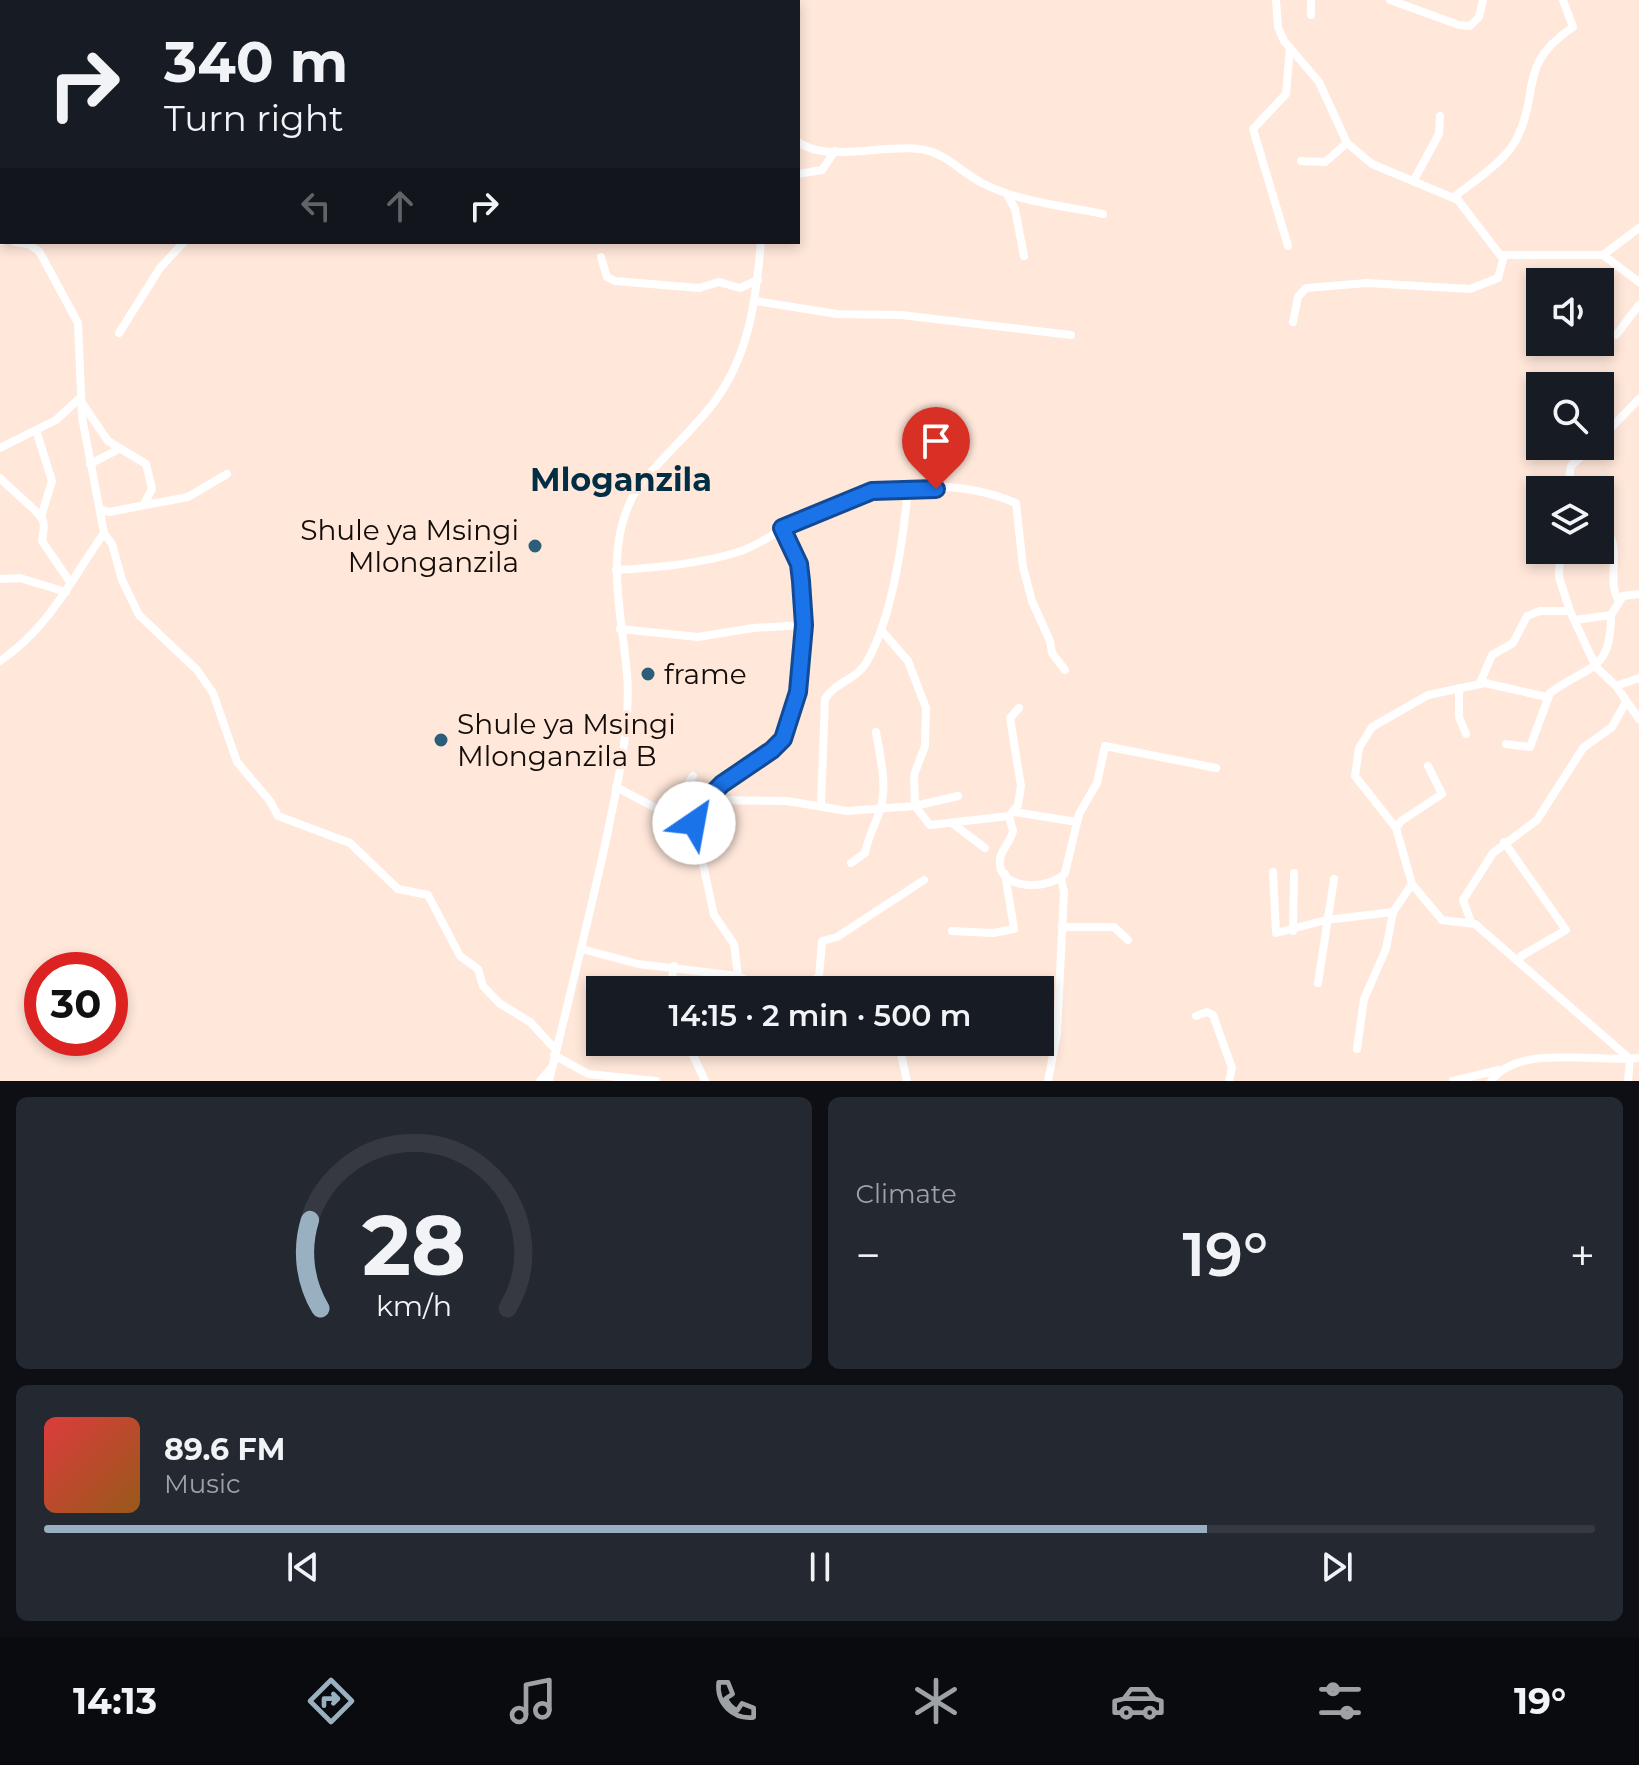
<!DOCTYPE html>
<html lang="en">
<head>
<meta charset="utf-8">
<style>
  body { margin:0; font-family:Montserrat,sans-serif; background:#242831; color:#f1f3f6; height:100vh; display:flex; flex-direction:column; font-size:30px; white-space:nowrap }
  * { box-sizing:border-box; margin:0 }
  p { font-size:26px; color:#9ea1a6 }
  .icon { flex:none; width:44px; height:44px; fill:none; stroke:currentColor; stroke-width:2; stroke-linecap:round; stroke-linejoin:round }
  .map { position:relative; height:1081px; overflow:hidden }
  .drawer { display:flex; flex-direction:column; gap:16px; padding:16px; background:#0d0f14; flex:1 }
  .drawer>* { flex:none }
  .hud { position:absolute; left:0px; top:0px; width:800px; height:244px; box-shadow:0 4px 12px #0003; background:#171b24; color:#f1f3f6; overflow:hidden }
  .fabs { position:absolute; left:1526px; top:268px; display:grid; gap:16px }
  .fabs a { display:grid; place-items:center; width:88px; height:88px; border-radius:0px; background:#171b24; box-shadow:0 4px 12px #0003; font-size:40px }
  .speed { position:absolute; left:24px; top:952px; display:flex; gap:16px; font-size:40px; font-weight:700; text-align:center }
  .speed>* { display:grid; place-content:center; width:104px; height:104px; border-radius:50%; background:#171b24; box-shadow:0 4px 12px #0003; line-height:1 }
  .speed .limit { border:12px solid #d22; background:#fff; color:#111 }
  .pin { position:absolute; display:grid; place-items:center; width:68px; height:68px; color:#fff; margin:-82px -34px; border-radius:50% 50% 50% 0; rotate:-45deg; box-shadow:0 0 8px #0007 }
  .pin .icon { rotate:45deg }
  .me { position:absolute; width:88px; margin:-44px; rotate:33deg; stroke-linejoin:round; filter:drop-shadow(0 0 6px #0008) }
  .turn { display:flex; align-items:center; gap:28px; height:168px; padding:0 32px; font-size:36px }
  .turn .icon { width:104px; height:104px; stroke-width:2.5 }
  .turn b { display:block; font-size:56px; line-height:68px }
  .lanes { display:flex; align-items:center; height:76px; padding:0 32px; background:#0003; justify-content:center; gap:40px; direction:ltr }
  .lanes .off { opacity:.35 }
  .big { font-size:60px; font-weight:600; line-height:1.1 }
  .drawer .card { flex:1; display:flex; flex-direction:column; justify-content:center; gap:12px; min-width:0; padding:0 28px; border-radius:12px; background:#242831 }
  .drawer .dial { align-items:center; gap:0 }
  .dial svg { height:208px; overflow:visible; fill:none; stroke:#363941; stroke-width:7; stroke-linecap:round; text-anchor:middle }
  .dial text { fill:#f1f3f6; stroke:none }
  .song { display:flex; align-items:center; gap:24px }
  .cover { width:96px; height:96px; border-radius:12px; background:linear-gradient(135deg,hsl(0 70% 55%),hsl(30 70% 35%)) }
  .played { height:8px; border-radius:4px; background:linear-gradient(90deg,#98b0bf 75%,#363941 75%) }
  .keys { display:flex; justify-content:space-around; direction:ltr }
  .heat { display:flex; justify-content:space-between; align-items:center; font-size:44px; direction:ltr }
  .drawer .tiles { flex:1; display:grid; gap:16px; grid-template-columns:1fr 1fr }
  .card:last-child { grid-column:span 2 }
  .trip { position:absolute; left:586px; top:976px; width:468px; height:80px; border-radius:0px; background:#171b24; box-shadow:0 4px 12px #0003; font-weight:600; line-height:80px; text-align:center }
  .tab-bar { display:flex; height:128px; justify-content:space-around; align-items:center; background:#090b0e; color:#9ea1a6 }
  .tab-bar .icon { width:56px; height:56px }
  .tab-bar .selected { color:#98b0bf }
  .tab-bar b { font-size:36px; color:#f1f3f6 }
  .map>svg:first-child { display:block }
</style>
</head>
<body>
<div class="map">
<svg width="1639" height="1081" viewBox="0 0 1639 1081">
  <rect width="100%" height="100%" fill="#ffe7da"/>
  <g fill="none" stroke-linecap="round" stroke-linejoin="round">
    <g stroke="#fff" stroke-width="8">
      <polyline points="28,0 29,2"/>
      <polyline points="296,0 297,2"/>
      <polyline points="504,0 508,2"/>
      <polyline points="712,0 713,2"/>
      <polyline points="1276,0 1278,27 1284,41 1319,82 1347,143 1372,164 1458,200 1500,255 1603,255 1639,282"/>
      <polyline points="1311,0 1311,15"/>
      <polyline points="1390,0 1459,25 1470,26 1479,17 1483,0"/>
      <polyline points="326,2 327,0"/>
      <polyline points="652,2 654,0"/>
      <path d="M798 142C826 163 885 144 919 149 946 152 961 173 984 184 1020 202 1064 206 1103 214"/>
      <polyline points="1301,161 1325,162 1347,143"/>
      <polyline points="798,174 822,170 835,151"/>
      <polyline points="1414,180 1439,134 1440,116"/>
      <polyline points="1007,194 1015,209 1024,256"/>
      <path d="M1454 197C1474 181 1506 161 1517 138 1541 88 1517 65 1573 27L1563 0"/>
      <polyline points="0,241 2,241"/>
      <polyline points="15,242 28,244 39,251 78,323 82,417 104,533 112,544 122,580 139,615 197,670 213,693 237,762 270,801 278,816 350,843 398,889 428,895 460,956 478,969 483,986 499,1003 530,1022 556,1050"/>
      <polyline points="1288,246 1253,129 1286,94 1290,48"/>
      <polyline points="1603,255 1639,228"/>
      <polyline points="601,257 607,277 615,281 699,288 719,282 740,288 758,280"/>
      <polyline points="756,301 837,314 901,315 1071,335"/>
      <polyline points="1293,322 1298,297 1306,288 1367,283 1470,289 1498,278 1504,256"/>
      <polyline points="119,333 160,268 184,242"/>
      <polyline points="1616,335 1639,305"/>
      <polyline points="82,403 108,441 146,464 152,489 145,502"/>
      <polyline points="36,430 52,481 41,517"/>
      <polyline points="1600,439 1639,399"/>
      <polyline points="0,448 56,420 81,397"/>
      <polyline points="90,464 119,449"/>
      <path d="M0 478C8 487 41 513 43 521 45 526 43 535 42 541L70 582"/>
      <polyline points="1567,490 1571,466 1592,446"/>
      <polyline points="100,509 109,512 188,497 227,474"/>
      <path d="M1600 526C1627 543 1604 578 1619 601"/>
      <polyline points="1560,550 1559,577 1570,611 1596,667 1616,686 1639,719"/>
      <path d="M616 570C656 568 700 564 738 552 762 545 785 525 808 515 873 485 950 475 1016 503L1023 567 1032 601 1050 641 1052 653 1065 670"/>
      <polyline points="0,579 20,578 66,592"/>
      <polyline points="1575,620 1611,615 1623,596 1639,594"/>
      <polyline points="620,629 698,637 753,628 804,625"/>
      <polyline points="881,630 908,661 926,708 925,746 914,775 915,806 958,796"/>
      <path d="M0 661C50 627 70 581 104 533"/>
      <polyline points="1480,683 1492,655 1513,643 1527,616 1540,611 1570,611"/>
      <polyline points="1616,686 1639,678"/>
      <polyline points="1459,688 1459,717 1466,734"/>
      <path d="M1506 744 1530 747 1550 693C1589 664 1611 673 1611 615"/>
      <polyline points="1428,766 1442,794 1401,821 1396,828 1412,884 1442,920 1475,924 1630,1059 1628,1081"/>
      <polyline points="616,787 686,824 694,823 706,800 722,784 772,750 783,739 798,692 804,625 801,581 799,564 782,528"/>
      <polyline points="706,800 787,801 847,811 915,806 930,825 1009,816 1018,805 1021,786 1010,718 1019,708"/>
      <path d="M821 804 825 699C835 682 856 680 866 663 893 618 903 540 908 489"/>
      <polyline points="1014,812 1077,822"/>
      <polyline points="669,815 693,776"/>
      <path d="M1009 816 1013 831C1011 841 1001 850 1000 859 996 892 1052 890 1065 873L1079 814 1097 783 1105 746 1216 768"/>
      <polyline points="694,823 714,915 734,944 738,976"/>
      <polyline points="952,823 985,848"/>
      <polyline points="1396,828 1355,776 1359,748 1372,727 1428,695 1485,683 1547,697"/>
      <polyline points="1504,842 1566,930 1521,956 1519,961"/>
      <path d="M851 863 865 853C868 837 875 825 880 810 888 786 880 756 876 732"/>
      <polyline points="1273,872 1276,933 1326,920 1393,912"/>
      <polyline points="1471,922 1463,900 1493,853 1537,820 1583,748 1612,727 1626,702"/>
      <polyline points="1062,927 1114,927 1128,940"/>
      <polyline points="952,931 993,933 1014,929 1005,874"/>
      <polyline points="1293,931 1294,873"/>
      <polyline points="582,949 638,964 738,976 767,990"/>
      <polyline points="1318,983 1334,879"/>
      <polyline points="670,990 674,966"/>
      <polyline points="794,990 819,977 822,941 837,937 924,880"/>
      <polyline points="1196,1016 1207,1012 1213,1015 1232,1068 1229,1081"/>
      <polyline points="687,1042 705,1081"/>
      <polyline points="881,1042 900,1049 907,1081"/>
      <polyline points="1357,1049 1364,999 1386,949 1393,912 1412,884"/>
      <polyline points="554,1055 588,1074 656,1081"/>
      <polyline points="540,1081 551,1068"/>
      <path d="M549 1081C569 998 590 915 608 831 618 781 631 725 627 674 622 612 602 546 637 489 661 457 692 432 715 401 750 353 756 298 761 242"/>
      <polyline points="1048,1081 1057,1034 1064,892 1061,878"/>
      <polyline points="1453,1081 1499,1070"/>
      <path d="M1491 1081C1519 1043 1596 1063 1639 1058"/>
    </g>
  </g>
  <g fill="none" stroke-linecap="round" stroke-linejoin="round">
    <g stroke="#114b97" stroke-width="20">
      <polyline id="route" points="694,823 706,800 722,784 772,750 783,739 798,692 804,625 801,581 799,564 782,528 872,491 936,489"/>
    </g>
    <use href="#route" stroke="#1a73e8" stroke-width="14"/>
  </g>
  <g fill="#2c5e7b" stroke="#ffe7da" stroke-width="3">
    <circle cx="535" cy="546" r="8"/>
    <circle cx="648" cy="674" r="8"/>
    <circle cx="441" cy="740" r="8"/>
  </g>
  <g text-anchor="middle" stroke-width="6" stroke-linejoin="round" paint-order="stroke">
    <g font-size="28" fill="#130c08" stroke="#ffe7da" text-anchor="start">
      <text x="519" y="540" text-anchor="end">Shule ya Msingi<tspan x="519" dy="32">Mlonganzila</tspan></text>
      <text x="664" y="684">frame</text>
      <text x="457" y="734">Shule ya Msingi<tspan x="457" dy="32">Mlonganzila B</tspan></text>
    </g>
    <g font-size="32" font-weight="bold" fill="#022e44" stroke="#ffe7da">
      <text x="621" y="491">Mloganzila</text>
    </g>
  </g>
</svg>
<div class="fabs">
<a><svg class="icon" aria-label="sound" viewBox="0 0 24 24"><path d="M4 9h4l5-4v14l-5-4H4zM17 9q2 3 0 6"/></svg></a>
<a><svg class="icon" aria-label="search" viewBox="0 0 24 24"><circle cx="10" cy="10" r="6"/><path d="M15 15l6 6"/></svg></a>
<a><svg class="icon" aria-label="layers" viewBox="0 0 24 24"><path d="M12 4l9 5-9 5-9-5zM3 14l9 5 9-5"/></svg></a>
</div>
<div class="speed"><div class="limit">30</div></div>
<div class="pin" style="left:936px;top:489px;background:#d93025"><svg class="icon" aria-label="arrive" viewBox="0 0 24 24"><path d="M6 21V4h12l-3 4 3 4H6"/></svg></div>
<svg class="me" style="left:694px;top:823px" viewBox="-20 -20 40 40"><circle r="19" fill="#fff"/><path d="M0-13L10 11 0 6-10 11z" fill="#1a73e8"/></svg>
<div class="trip">14:15 · 2 min · 500 m</div>
<div class="hud">
<div class="turn"><svg class="icon" aria-label="right" viewBox="0 0 24 24"><path d="M7 20v-9h11M14 6l5 5-5 5"/></svg><div><b>340 m</b>Turn right</div></div>
<div class="lanes"><svg class="icon off" aria-label="left" viewBox="0 0 24 24"><path d="M17 20v-9H6M10 6l-5 5 5 5"/></svg><svg class="icon off" aria-label="ahead" viewBox="0 0 24 24"><path d="M12 20V5M6 11l6-6 6 6"/></svg><svg class="icon" aria-label="right" viewBox="0 0 24 24"><path d="M7 20v-9h11M14 6l5 5-5 5"/></svg></div>
</div>
</div>
<section class="drawer">
<div class="tiles">
<div class="card dial"><svg viewBox="0 0 100 80">
<path d="M14 69A42 42 0 1 1 86 69"/>
<path d="M14 69A42 42 0 0 1 10 35" stroke="#98b0bf"/>
<text x="50" y="56" font-size="32" font-weight="700">28</text>
<text x="50" y="72" font-size="11">km/h</text>
</svg></div>
<div class="card"><p>Climate</p>
<div class="heat"><a>−</a><b class="big">19°</b><a>+</a></div>
</div>
<div class="card">
<div class="song"><i class="cover"></i><div><b>89.6 FM</b><p>Music</p></div></div>
<div class="played"></div>
<div class="keys"><svg class="icon" aria-label="previous" viewBox="0 0 24 24"><path d="M18 5L8 12l10 7zM5 5v14"/></svg><svg class="icon" aria-label="pause" viewBox="0 0 24 24"><path d="M8 5v14M16 5v14"/></svg><svg class="icon" aria-label="next" viewBox="0 0 24 24"><path d="M6 5l10 7-10 7zM19 5v14"/></svg></div>
</div>
</div>
</section>
<nav class="tab-bar">
<b>14:13</b>
<svg class="icon selected" aria-label="directions" viewBox="0 0 24 24"><path d="M12 3l9 9-9 9-9-9zM9 14v-3h6M13 9l2 2-2 2"/></svg>
<svg class="icon" aria-label="music" viewBox="0 0 24 24"><path d="M9 18V5l10-2v13"/><circle cx="6" cy="18" r="3"/><circle cx="16" cy="16" r="3"/></svg>
<svg class="icon" aria-label="phone" viewBox="0 0 24 24"><path d="M5 4h4l2 5-3 2q2 4 5 5l2-3 5 2v4C11 20 4 13 5 4z"/></svg>
<svg class="icon" aria-label="climate" viewBox="0 0 24 24"><path d="M12 3v18M4 7l16 10M4 17L20 7"/></svg>
<svg class="icon" aria-label="car" viewBox="0 0 24 24"><path d="M5 17H2v-5l4-1 3-4h7l3 4 3 1v5h-3M9 17h6M6 11h13"/><circle cx="7" cy="17" r="2"/><circle cx="17" cy="17" r="2"/></svg>
<svg class="icon" aria-label="filters" viewBox="0 0 24 24"><path d="M4 7h16M4 17h16"/><circle cx="9" cy="7" r="2"/><circle cx="15" cy="17" r="2"/></svg>
<b>19°</b>
</nav>
</body>
</html>
